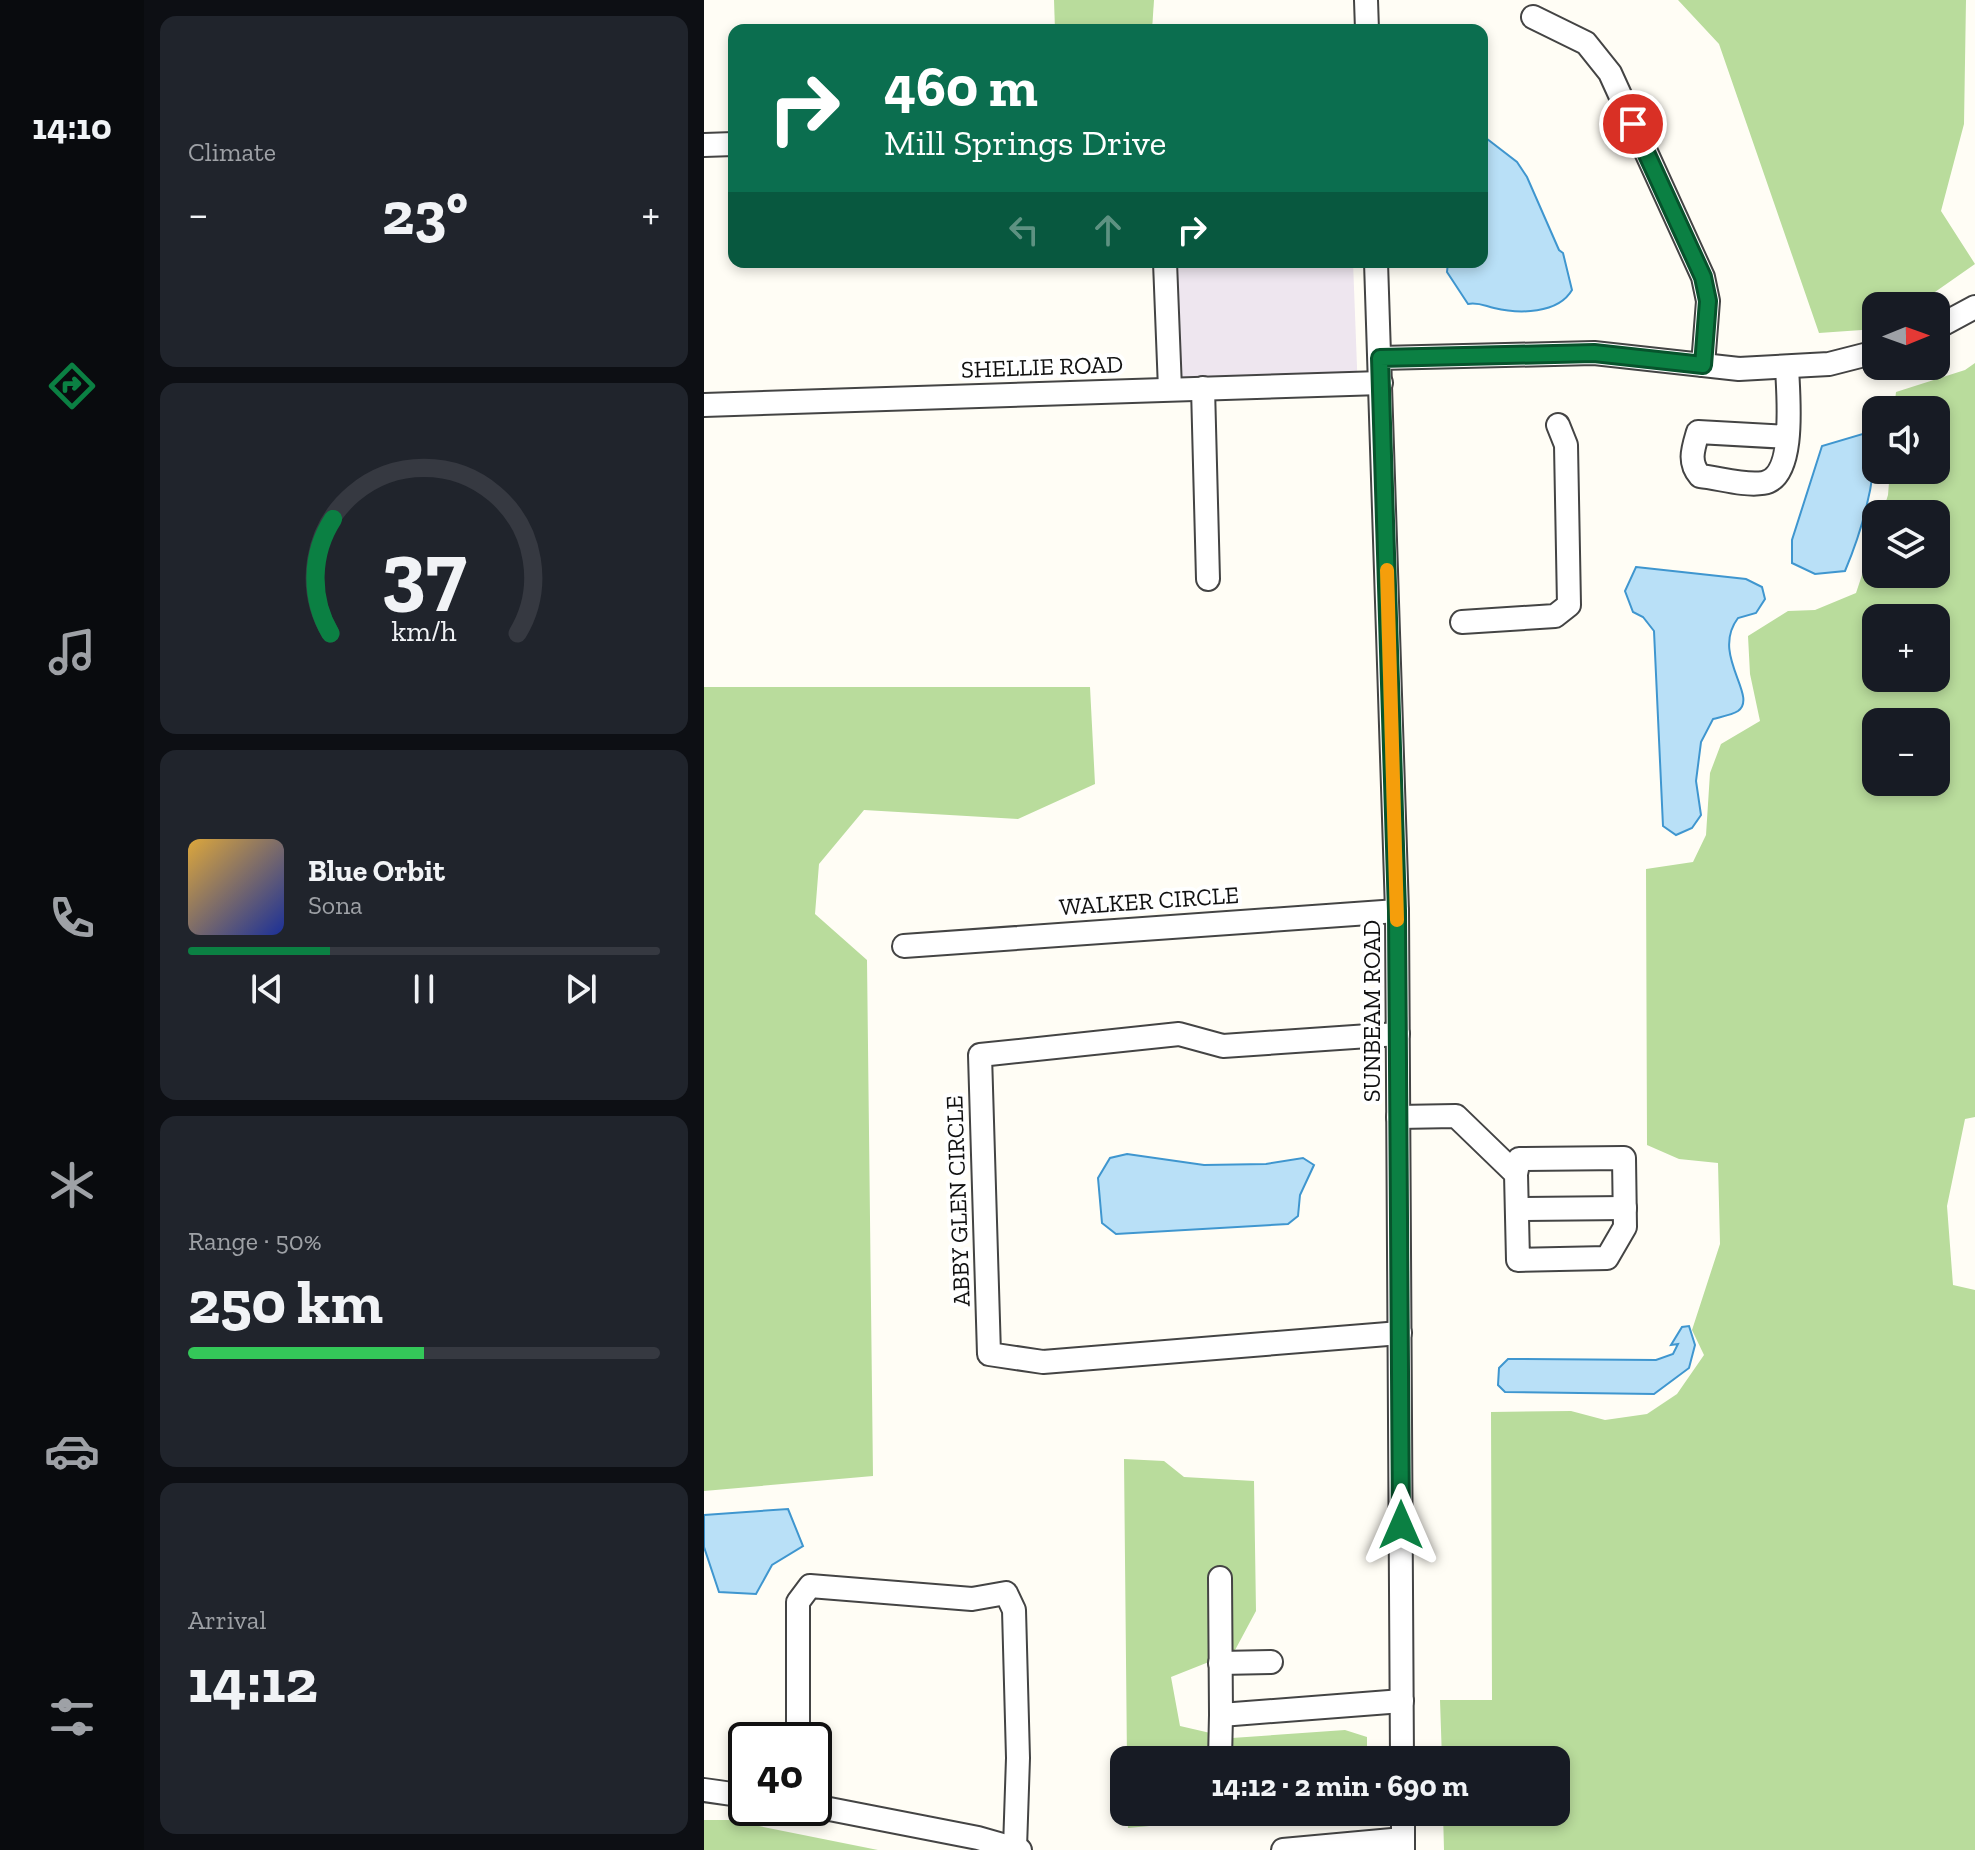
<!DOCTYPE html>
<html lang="en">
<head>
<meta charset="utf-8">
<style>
  body { margin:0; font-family:"Zilla Slab",serif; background:#20242c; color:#f1f3f6; height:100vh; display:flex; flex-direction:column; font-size:30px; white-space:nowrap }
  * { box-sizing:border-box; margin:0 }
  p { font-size:26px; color:#9ea1a6 }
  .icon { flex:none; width:44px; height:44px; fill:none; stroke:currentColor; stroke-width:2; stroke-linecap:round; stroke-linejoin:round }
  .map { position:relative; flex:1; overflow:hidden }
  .drawer { display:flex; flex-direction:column; gap:16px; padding:16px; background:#0d0f14; width:560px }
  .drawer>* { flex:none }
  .banner { position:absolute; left:24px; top:24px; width:760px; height:244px; border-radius:16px; box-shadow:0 4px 12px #0003; background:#0b6e4f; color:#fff; overflow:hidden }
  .needle { width:52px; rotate:89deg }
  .tools { position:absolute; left:1158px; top:292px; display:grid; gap:16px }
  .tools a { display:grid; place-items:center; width:88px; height:88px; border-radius:16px; background:#171b24; box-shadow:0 4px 12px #0003; font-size:40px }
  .speed { position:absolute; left:24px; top:1722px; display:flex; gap:16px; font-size:40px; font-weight:700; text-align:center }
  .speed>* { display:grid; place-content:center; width:104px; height:104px; border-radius:50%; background:#171b24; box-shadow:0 4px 12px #0003; line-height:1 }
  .speed .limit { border:4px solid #111; border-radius:12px; background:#fff; color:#111 }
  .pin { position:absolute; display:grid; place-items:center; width:68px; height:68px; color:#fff; margin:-34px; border:4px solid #fff; border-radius:50%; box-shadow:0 2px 8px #0007 }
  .me { position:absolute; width:88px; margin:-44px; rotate:0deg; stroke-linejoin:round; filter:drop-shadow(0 0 6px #0008) }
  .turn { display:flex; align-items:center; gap:28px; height:168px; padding:0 24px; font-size:36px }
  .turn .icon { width:104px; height:104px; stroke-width:2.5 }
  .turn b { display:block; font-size:56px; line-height:68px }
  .lanes { display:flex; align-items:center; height:76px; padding:0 24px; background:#0003; justify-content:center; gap:40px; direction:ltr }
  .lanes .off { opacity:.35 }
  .big { font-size:60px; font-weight:800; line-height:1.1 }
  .drawer .card { flex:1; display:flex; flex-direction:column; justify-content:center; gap:12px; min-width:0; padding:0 28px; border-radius:16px; background:#20242c }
  .drawer .dial { align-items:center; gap:0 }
  .dial svg { height:208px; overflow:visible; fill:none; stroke:#363941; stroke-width:7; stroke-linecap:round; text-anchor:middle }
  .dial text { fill:#f1f3f6; stroke:none }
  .song { display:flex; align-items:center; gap:24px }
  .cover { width:96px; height:96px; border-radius:12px; background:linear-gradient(135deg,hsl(40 70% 55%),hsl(230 70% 35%)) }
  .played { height:8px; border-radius:4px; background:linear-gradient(90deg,#0b8043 30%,#363941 30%) }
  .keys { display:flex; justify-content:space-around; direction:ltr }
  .heat { display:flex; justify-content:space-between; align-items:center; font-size:44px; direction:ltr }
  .charge { height:12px; border-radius:6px; background:linear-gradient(90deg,#34c759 50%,#363941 0) }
  .trip { position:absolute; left:406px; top:1746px; width:460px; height:80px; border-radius:16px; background:#171b24; box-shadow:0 4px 12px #0003; font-weight:800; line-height:80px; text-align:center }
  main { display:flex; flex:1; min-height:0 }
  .menu { display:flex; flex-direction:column; width:144px; justify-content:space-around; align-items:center; background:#090b0e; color:#9ea1a6 }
  .menu .icon { width:56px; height:56px }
  .menu .current { color:#0b8043 }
  .menu b { font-size:36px; color:#f1f3f6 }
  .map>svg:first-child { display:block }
</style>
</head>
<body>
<main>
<nav class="menu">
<b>14:10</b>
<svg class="icon current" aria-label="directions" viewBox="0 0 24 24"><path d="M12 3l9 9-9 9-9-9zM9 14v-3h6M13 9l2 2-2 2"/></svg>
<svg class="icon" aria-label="music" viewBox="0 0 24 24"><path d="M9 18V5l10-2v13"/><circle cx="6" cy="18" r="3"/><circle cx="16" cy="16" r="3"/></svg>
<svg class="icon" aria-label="phone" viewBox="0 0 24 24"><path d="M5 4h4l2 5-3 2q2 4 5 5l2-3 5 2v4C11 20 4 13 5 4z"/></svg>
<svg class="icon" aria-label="climate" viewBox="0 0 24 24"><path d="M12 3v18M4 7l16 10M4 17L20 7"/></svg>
<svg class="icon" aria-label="car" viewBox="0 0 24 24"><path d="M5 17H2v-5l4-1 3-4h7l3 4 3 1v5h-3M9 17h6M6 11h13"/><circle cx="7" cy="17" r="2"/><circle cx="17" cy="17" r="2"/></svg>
<svg class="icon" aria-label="filters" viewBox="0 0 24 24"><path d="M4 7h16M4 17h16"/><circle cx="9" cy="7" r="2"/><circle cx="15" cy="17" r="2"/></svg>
</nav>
<section class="drawer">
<div class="card"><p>Climate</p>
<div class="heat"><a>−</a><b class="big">23°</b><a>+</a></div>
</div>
<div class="card dial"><svg viewBox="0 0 100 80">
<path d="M14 69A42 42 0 1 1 86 69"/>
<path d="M14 69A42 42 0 0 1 15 25" stroke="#0b8043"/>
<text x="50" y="56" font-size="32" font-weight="700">37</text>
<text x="50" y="72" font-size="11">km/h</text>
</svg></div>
<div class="card">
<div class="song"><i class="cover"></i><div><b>Blue Orbit</b><p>Sona</p></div></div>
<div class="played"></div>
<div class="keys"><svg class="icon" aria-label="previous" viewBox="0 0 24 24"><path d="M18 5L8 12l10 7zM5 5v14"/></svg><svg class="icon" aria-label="pause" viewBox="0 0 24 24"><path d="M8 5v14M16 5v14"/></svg><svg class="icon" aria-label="next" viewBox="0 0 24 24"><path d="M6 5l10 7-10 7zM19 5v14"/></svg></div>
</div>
<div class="card"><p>Range · 50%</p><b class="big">250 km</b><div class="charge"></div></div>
<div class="card"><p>Arrival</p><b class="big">14:12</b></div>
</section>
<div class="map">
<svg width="1271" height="1850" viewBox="0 0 1271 1850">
  <rect width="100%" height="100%" fill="#fffdf5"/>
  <polygon fill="#eee6ef" points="448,262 649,262 654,393 456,396"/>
  <g fill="#b9dc9c" fill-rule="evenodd">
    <polygon points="350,0 450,0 448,30 351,30"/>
    <polygon points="974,0 1262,0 1260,124 1237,211 1271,264 1211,306 1172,306 1172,329 1115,333 1015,44"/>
    <path d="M1271 363V1117L1261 1119 1243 1206 1249 1285 1271 1290V1850H740L739 1812H852V1760H738L736 1700H788L787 1412 867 1411 901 1420 943 1414 973 1394 1000 1355 988 1330 1016 1244 1014 1163 975 1159 943 1145 942 869 989 862 1002 835 1006 773 1017 744 1056 721 1046 674 1044 636 1084 611 1111 610 1152 593 1172 533V574H1232V514H1178L1184 495 1186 470H1232V410H1190L1192 392 1261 370ZM1232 618V678H1172V618ZM1232 722V782H1172V722Z"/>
    <polygon points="0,687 386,687 391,784 314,819 160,810 115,864 111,914 163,960 169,1476 0,1491"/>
    <polygon points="420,1459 460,1461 480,1477 550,1481 552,1611 530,1652 467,1677 476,1726 528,1738 641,1730 663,1737 663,1760 423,1760"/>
    <polygon points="423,1812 595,1812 424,1828"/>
    <polygon points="0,1820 25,1820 174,1850 0,1850"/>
  </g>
  <g fill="#b9e0f7" stroke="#3f96cf" stroke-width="2">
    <path d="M778 135 813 162 823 177 855 250 859 253 868 290C854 314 815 314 790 308 781 306 774 302 764 304L743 272 744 262H778Z"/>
    <path d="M1172 430C1172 479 1160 526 1141 571L1111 574 1088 563V540L1118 446Z"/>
    <path d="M932 567 1042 579 1058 587 1061 599 1052 613 1034 618C1006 655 1055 696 1034 711 1028 715 1016 717 1009 719L997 742 992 781 997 815 988 828 972 835 959 826 950 631 939 617 929 612 921 591Z"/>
    <polygon points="423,1154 500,1165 562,1164 599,1158 610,1165 596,1195 594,1216 584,1224 412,1234 398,1223 394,1178 406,1158"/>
    <polygon points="985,1326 991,1345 985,1368 950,1394 801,1392 794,1385 795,1368 804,1359 952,1360 969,1354 974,1344 967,1345 978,1327"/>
    <polygon points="84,1509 99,1546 68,1565 52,1594 15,1592 0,1547 0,1515"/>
  </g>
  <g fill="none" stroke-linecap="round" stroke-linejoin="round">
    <g stroke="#444" stroke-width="26">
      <g id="minor">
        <polyline points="662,0 663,30"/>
        <polyline points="829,17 882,43 906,73 999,277 1004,301 999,365"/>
        <polyline points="0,145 30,144"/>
        <polyline points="461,262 466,389"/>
        <polyline points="672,262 693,911 698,1760"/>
        <polyline points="1232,328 1271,307"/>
        <polyline points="676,358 890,353 1035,369 1125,364 1172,352"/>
        <polyline points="499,388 504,579"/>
        <polyline points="0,405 677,383"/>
        <path d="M1083 437 994 432C989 449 984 462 996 476 1015 478 1040 486 1059 483 1093 478 1084 394 1083 367"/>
        <polyline points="758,622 851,616 865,605 862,445 854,425"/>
        <polyline points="200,946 693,911"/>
        <polyline points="694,1034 519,1046 475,1034 276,1055 285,1354 339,1362 696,1333"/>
        <polyline points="694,1117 752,1116 812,1174 814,1260 903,1258 921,1227 920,1158 815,1159 812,1174"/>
        <polyline points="813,1209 921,1208"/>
        <polyline points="516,1578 517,1715 698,1701"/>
        <polyline points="516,1663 567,1662"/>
        <polyline points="94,1740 94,1602 106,1586 268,1599 302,1593 310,1610 314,1758 311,1848"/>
        <polyline points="516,1760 517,1715"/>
        <polyline points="0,1790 42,1796"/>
        <polyline points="110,1806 274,1838 316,1850"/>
        <polyline points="699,1812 699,1850"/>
        <polyline points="579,1850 699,1839"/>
      </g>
    </g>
    <use href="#minor" stroke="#fff" stroke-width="22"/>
  </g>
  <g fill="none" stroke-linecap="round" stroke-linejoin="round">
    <g stroke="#07532c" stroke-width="20">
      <polyline id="route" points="697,1525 693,911 676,358 890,353 999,365 1004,301 999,277 929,124"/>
    </g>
    <use href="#route" stroke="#0b8043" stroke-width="14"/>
    <polyline stroke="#f59e0b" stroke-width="14" points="683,570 693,920"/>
  </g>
  <g text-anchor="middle" stroke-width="8" stroke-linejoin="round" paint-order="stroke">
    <g font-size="24" fill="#111" stroke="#fff">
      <text transform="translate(338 367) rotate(-2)" y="8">SHELLIE ROAD</text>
      <text transform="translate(445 901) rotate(-4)" y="8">WALKER CIRCLE</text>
      <text transform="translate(668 1011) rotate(-90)" y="8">SUNBEAM ROAD</text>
      <text transform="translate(254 1201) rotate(-92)" y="8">ABBY GLEN CIRCLE</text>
    </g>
  </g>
</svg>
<div class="tools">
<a><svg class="needle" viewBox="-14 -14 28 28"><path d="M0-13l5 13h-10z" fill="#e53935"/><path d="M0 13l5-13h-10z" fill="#9ea1a6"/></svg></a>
<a><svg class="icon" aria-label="sound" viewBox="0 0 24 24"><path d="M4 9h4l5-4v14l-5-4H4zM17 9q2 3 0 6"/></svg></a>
<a><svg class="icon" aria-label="layers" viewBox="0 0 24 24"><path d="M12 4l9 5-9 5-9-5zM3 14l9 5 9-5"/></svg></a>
<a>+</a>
<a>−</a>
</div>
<div class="speed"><div class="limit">40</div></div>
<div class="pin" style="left:929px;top:124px;background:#d93025"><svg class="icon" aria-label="arrive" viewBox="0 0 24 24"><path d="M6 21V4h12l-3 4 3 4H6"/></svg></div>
<svg class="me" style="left:697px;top:1525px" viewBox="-20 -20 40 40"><path d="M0-17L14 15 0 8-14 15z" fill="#0b8043" stroke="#fff" stroke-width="4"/></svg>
<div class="trip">14:12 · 2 min · 690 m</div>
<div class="banner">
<div class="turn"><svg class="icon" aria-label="right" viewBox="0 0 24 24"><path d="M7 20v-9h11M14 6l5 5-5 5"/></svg><div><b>460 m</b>Mill Springs Drive</div></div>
<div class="lanes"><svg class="icon off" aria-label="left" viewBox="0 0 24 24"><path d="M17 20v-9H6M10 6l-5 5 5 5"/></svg><svg class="icon off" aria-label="ahead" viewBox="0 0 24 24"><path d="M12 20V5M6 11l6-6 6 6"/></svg><svg class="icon" aria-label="right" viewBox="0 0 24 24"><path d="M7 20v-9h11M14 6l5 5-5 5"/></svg></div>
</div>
</div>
</main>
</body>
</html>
